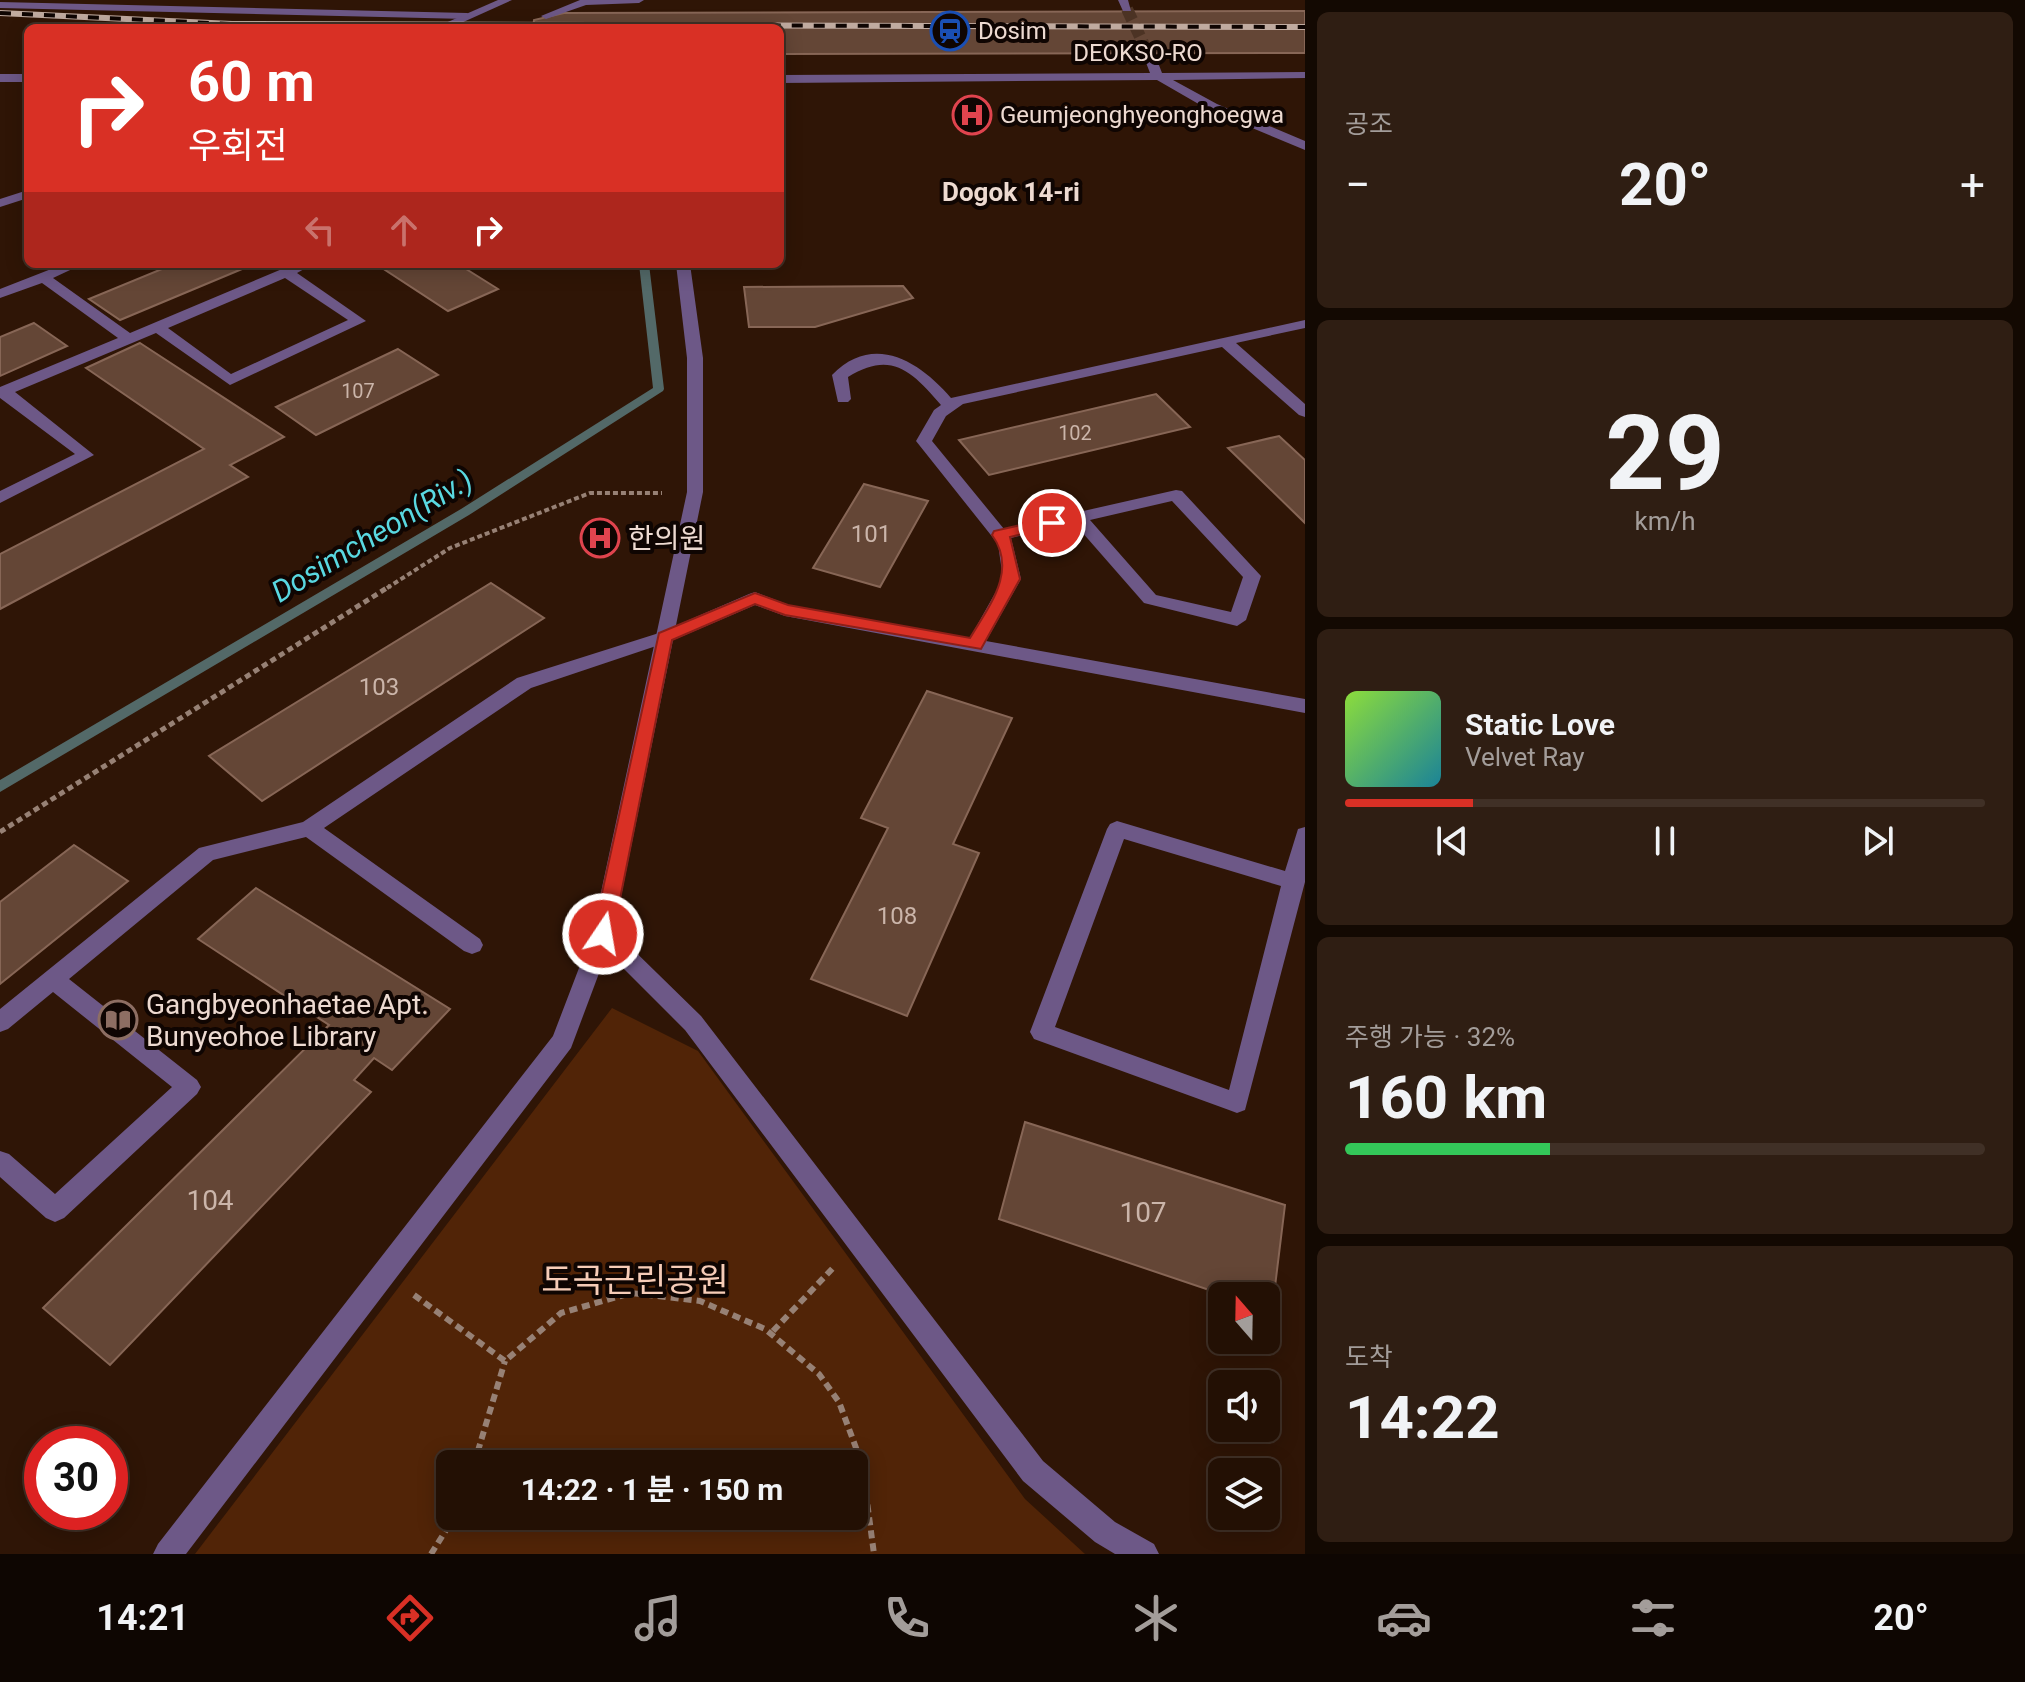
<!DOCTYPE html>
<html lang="ko">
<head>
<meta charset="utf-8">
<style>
  body { margin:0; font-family:Roboto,"Noto Sans KR",sans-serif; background:#2f1e13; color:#f1f3f6; height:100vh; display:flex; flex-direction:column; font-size:30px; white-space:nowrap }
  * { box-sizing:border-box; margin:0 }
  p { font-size:26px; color:#a39d9a }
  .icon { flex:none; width:44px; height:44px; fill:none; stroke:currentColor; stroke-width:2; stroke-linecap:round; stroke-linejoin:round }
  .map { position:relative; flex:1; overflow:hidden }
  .panel { display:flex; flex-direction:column; gap:12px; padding:12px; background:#130902; width:720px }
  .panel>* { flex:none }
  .hud { position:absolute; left:24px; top:24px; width:760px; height:244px; border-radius:12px; box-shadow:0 4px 20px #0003,0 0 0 2px #403026; background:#d93025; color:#fff; overflow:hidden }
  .needle { width:52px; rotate:340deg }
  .tools { position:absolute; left:1208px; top:1282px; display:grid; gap:16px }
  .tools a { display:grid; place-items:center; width:72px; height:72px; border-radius:12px; background:#231004; box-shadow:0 4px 20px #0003,0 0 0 2px #403026; font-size:40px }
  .speed { position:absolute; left:24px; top:1426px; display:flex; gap:16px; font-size:40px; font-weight:700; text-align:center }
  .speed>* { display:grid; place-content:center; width:104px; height:104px; border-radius:50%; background:#231004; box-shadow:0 4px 20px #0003,0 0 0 2px #403026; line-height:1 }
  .speed .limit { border:12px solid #d22; background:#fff; color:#111 }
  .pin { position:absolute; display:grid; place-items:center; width:68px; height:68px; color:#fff; margin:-34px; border:4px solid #fff; border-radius:50%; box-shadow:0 2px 8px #0007 }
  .me { position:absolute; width:88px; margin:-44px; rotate:12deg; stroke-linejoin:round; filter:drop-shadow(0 0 6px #0008) }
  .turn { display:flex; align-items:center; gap:28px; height:168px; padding:0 32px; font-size:36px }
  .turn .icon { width:104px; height:104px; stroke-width:2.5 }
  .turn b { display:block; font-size:56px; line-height:68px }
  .lanes { display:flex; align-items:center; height:76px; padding:0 32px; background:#0003; justify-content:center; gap:40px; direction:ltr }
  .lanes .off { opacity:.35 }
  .big { font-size:60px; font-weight:700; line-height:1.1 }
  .panel .widget { flex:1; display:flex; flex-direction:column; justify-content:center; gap:12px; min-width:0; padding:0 28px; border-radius:12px; background:#2f1e13 }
  .panel .dial { align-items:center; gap:0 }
  .dial b { font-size:104px; line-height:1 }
  .song { display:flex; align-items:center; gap:24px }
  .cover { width:96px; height:96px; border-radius:12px; background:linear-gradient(135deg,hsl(90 70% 55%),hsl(190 70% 35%)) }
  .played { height:8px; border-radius:4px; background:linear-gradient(90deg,#d93025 20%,#403026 20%) }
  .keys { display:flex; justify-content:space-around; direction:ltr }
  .heat { display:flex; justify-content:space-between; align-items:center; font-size:44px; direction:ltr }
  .charge { height:12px; border-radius:6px; background:linear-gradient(90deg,#34c759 32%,#403026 0) }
  .trip { position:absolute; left:436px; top:1450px; width:432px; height:80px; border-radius:12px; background:#231004; box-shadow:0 4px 20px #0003,0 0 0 2px #403026; font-weight:700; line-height:80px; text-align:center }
  .tabs { display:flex; height:128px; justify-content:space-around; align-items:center; background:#0e0602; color:#a39d9a }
  .tabs .icon { width:56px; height:56px }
  .tabs .selected { color:#d93025 }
  .tabs b { font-size:36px; color:#f1f3f6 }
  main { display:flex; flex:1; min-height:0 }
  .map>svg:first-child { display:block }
</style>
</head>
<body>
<main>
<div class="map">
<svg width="1305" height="1554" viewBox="0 0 1305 1554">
  <rect width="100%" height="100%" fill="#2f1506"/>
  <path fill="#512407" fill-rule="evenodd" d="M612 1008 698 1051 1025 1499 1085 1554H195ZM450 1464H854V1516H450Z"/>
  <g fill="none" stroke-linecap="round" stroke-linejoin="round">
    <polygon fill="#536968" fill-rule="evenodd" points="639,264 649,264 664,389 663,391 469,515 0,792 0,780 461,509 653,388"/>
  </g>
  <g fill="#644636" stroke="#876656" stroke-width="2">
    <polygon points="1305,11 1305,53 780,54 780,28 533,28 534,20 564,13"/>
    <polygon points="174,264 254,264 120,320 89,299"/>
    <polygon points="376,264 458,264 498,289 448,311"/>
    <polygon points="903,286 913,298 815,327 749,327 744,287"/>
    <polygon points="34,323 67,346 0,376 0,337"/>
    <polygon points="140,343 284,437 230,465 248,477 0,609 0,554 204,449 86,368"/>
    <polygon points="398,349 438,375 316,435 276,407"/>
    <polygon points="1156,394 1190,427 989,475 959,440"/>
    <polygon points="1279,436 1305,460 1305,523 1228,448"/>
    <polygon points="864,484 928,501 880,587 813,568"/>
    <polygon points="491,583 544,618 262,801 209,756"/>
    <polygon points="927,691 1012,718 953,844 979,853 907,1016 811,979 888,828 861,818"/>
    <polygon points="74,845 128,881 0,984 0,902"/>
    <polygon points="256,888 450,1009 392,1070 374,1058 354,1080 371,1092 110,1365 43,1308 329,1025 198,939"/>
    <polygon points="1025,1122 1285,1205 1272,1311 1266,1309 1266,1296 1227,1296 999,1219"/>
  </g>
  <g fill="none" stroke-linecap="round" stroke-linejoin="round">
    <polyline stroke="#4c3324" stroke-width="12" stroke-dasharray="12 6" stroke-linecap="butt" points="1127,9 1151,60"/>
    <polyline stroke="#978175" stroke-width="4" stroke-dasharray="5 3" stroke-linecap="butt" points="387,588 450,548 590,493 662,493"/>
    <polyline stroke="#978175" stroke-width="5" stroke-dasharray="6 4" stroke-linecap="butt" points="0,832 390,586"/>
    <g stroke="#978175" stroke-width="6" stroke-dasharray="8 5" stroke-linecap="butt">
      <polyline points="414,1295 505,1361 561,1313 631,1293 700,1301 765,1329 819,1374 839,1402 862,1464 874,1554"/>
      <polyline points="773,1331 833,1268"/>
      <polyline points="474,1464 505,1361"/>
      <polyline points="431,1554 455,1516"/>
    </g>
    <g fill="#6d5887" fill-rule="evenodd">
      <polygon points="580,0 644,0 639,3 586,5 546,19 541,16"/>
      <polygon points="0,2 467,13 472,16 467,19 0,8"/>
      <path d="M64 264H83L53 278 130 333 294 264H313L297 273 366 321 230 385 156 333 15 392 94 455 0 503V491L75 454 0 398V387L118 338 42 283 0 298V289ZM285 278 348 320 231 374 168 328Z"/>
      <path d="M1305 320V328L1236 343 1305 404V417L1299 415 1222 347 963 404 946 416 932 441 1004 529 1176 490 1182 491 1261 576 1246 620 1237 626 1144 603 1074 523 1011 538 1021 579 986 641 1305 699V713L785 616 755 605 671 641 531 688 324 828 480 939 483 945 480 951 472 954 464 951 306 837 213 860 69 979 197 1080 201 1087 197 1094 64 1218 55 1222 46 1218 0 1177V1151L9 1154 55 1194 172 1087 53 992 8 1029 0 1032V1009L199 848 303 822 517 678 659 633 749 594 755 592 789 605 970 638 1003 579 998 544 916 441 934 410 941 405C912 371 891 350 848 377L851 399 848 402H838L832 375C874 332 920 362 951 398ZM1172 501 1243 577 1231 612 1156 595 1090 520Z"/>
      <path d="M1117 821 1285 871 1298 829 1305 827V882L1245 1110 1237 1113 1229 1110 1034 1039 1030 1032 1107 829 1110 824ZM1124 839 1281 886 1229 1090 1055 1027Z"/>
    </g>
    <g fill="#6d5887" fill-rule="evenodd">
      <polygon points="498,0 512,0 450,28 434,28"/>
      <polygon points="1118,0 1128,0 1131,11 1123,11"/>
      <polygon points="1151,57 1157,60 1162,73 1305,72 1305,78 1173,80 1217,104 1305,141 1305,150 1209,110 1157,80 780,83 780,75 1150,73 1145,60"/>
      <rect x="0" y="74" width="28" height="8"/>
      <polygon points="28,190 28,198 0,207 0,199"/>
      <polygon points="676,264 690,264 703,358 703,492 614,931 701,1016 1043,1461 1115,1522 1154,1544 1159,1554 1115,1554 1095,1542 1023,1481 685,1030 607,952 571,1048 186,1554 153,1554 158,1544 553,1036 592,934 687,492 687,358"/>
    </g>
    <g stroke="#c0aba0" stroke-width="6">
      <polyline id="rail" points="0,13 232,24 1305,27"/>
    </g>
    <use href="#rail" stroke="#0f0502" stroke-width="4" stroke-dasharray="11" stroke-linecap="butt"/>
  </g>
  <path fill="#d93025" stroke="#8d1f18" stroke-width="2" d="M1052 518 1057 519V526L1010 537 1020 579 981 649 785 615 755 604 672 640 613 934 610 940H596L593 934 659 633 755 593 788 605 970 638C989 606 1018 571 992 535L994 531Z"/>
  <defs>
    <g id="station-ring" transform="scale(2)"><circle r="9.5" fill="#0f0502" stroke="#1a4fb4" stroke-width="1.5"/><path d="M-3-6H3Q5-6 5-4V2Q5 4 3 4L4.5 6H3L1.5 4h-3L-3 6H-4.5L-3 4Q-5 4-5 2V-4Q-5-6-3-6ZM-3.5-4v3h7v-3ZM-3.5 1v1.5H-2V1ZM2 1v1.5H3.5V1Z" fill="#1a4fb4"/></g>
    <g id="hospital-ring" transform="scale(2)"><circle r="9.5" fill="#0f0502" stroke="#e0444e" stroke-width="1.5"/><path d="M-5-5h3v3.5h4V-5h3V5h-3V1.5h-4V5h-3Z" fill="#e0444e"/></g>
    <g id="library-ring" transform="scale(2)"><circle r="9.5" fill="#0f0502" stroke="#8d6e63" stroke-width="1.5"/><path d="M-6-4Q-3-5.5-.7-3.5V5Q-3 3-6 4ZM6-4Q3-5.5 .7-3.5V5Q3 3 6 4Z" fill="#8d6e63"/></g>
  </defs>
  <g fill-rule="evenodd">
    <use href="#station-ring" x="950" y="31"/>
    <use href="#hospital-ring" x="972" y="115"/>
    <use href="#hospital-ring" x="600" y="538"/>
    <use href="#library-ring" x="118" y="1020"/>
  </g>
  <g text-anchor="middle" stroke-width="8" stroke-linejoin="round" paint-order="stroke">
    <g font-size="20" fill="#cbb5aa">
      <text x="358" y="398">107</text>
      <text x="1075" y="440">102</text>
    </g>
    <g font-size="24" fill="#eddad1" stroke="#0f0502" text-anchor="start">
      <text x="978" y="39">Dosim</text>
      <text x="1000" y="123">Geumjeonghyeonghoegwa</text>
    </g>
    <g font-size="24" fill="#eddad1" stroke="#0f0502">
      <text x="1138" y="61">DEOKSO-RO</text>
    </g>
    <g font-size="24" fill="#cbb5aa">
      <text x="871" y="542">101</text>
      <text x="379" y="695">103</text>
      <text x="897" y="924">108</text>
    </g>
    <g font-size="26" font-weight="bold" fill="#eddad1" stroke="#0f0502">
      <text x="1011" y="201">Dogok 14-ri</text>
    </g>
    <g font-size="28" fill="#eddad1" stroke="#0f0502" text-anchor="start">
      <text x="628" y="548">한의원</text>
      <text x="146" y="1014">Gangbyeonhaetae Apt.<tspan x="146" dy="32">Bunyeohoe Library</tspan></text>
    </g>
    <g font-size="28" fill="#cbb5aa">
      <text x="210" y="1210">104</text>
      <text x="1143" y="1222">107</text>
    </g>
    <g font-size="30" font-style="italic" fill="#59d8e1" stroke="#0f0502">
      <text transform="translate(372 536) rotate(-31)" y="10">Dosimcheon(Riv.)</text>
    </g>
    <g font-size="34" fill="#f6ccb7" stroke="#0f0502">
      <text x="635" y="1292">도곡근린공원</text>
    </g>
  </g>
</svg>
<div class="tools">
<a><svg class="needle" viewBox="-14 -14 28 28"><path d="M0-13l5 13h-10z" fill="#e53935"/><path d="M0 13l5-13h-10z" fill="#a39d9a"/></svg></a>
<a><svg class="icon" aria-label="sound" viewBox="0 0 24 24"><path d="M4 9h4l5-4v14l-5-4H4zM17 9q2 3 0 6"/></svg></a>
<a><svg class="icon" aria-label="layers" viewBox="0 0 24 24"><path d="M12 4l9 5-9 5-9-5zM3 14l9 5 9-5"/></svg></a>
</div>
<div class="speed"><div class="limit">30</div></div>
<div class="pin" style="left:1052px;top:523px;background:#d93025"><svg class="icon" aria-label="arrive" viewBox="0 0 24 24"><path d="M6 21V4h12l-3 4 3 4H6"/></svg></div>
<svg class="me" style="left:603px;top:934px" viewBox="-20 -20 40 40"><circle r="17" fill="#d93025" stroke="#fff" stroke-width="3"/><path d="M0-11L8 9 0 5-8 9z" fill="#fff"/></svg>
<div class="trip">14:22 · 1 분 · 150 m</div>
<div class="hud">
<div class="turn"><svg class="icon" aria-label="right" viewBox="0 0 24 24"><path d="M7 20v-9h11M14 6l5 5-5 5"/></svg><div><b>60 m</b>우회전</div></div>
<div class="lanes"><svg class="icon off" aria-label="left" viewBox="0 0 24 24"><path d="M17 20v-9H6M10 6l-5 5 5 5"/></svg><svg class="icon off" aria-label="ahead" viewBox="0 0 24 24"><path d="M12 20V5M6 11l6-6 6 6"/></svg><svg class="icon" aria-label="right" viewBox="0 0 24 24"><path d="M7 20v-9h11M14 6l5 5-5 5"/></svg></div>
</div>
</div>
<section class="panel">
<div class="widget"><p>공조</p>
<div class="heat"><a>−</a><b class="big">20°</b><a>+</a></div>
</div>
<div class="widget dial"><b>29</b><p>km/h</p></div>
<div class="widget">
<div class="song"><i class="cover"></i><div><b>Static Love</b><p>Velvet Ray</p></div></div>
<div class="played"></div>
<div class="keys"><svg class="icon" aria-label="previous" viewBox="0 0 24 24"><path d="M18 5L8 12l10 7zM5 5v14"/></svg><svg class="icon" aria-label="pause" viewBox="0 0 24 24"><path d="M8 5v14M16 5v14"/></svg><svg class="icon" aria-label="next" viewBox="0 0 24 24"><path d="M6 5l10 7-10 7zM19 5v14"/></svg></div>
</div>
<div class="widget"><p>주행 가능 · 32%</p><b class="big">160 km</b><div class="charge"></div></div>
<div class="widget"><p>도착</p><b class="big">14:22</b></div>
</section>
</main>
<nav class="tabs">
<b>14:21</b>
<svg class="icon selected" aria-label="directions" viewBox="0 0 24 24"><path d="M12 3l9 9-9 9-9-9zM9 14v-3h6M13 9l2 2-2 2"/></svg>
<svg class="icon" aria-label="music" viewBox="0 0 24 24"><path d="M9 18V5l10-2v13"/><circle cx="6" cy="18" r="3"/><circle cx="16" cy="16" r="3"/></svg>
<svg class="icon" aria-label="phone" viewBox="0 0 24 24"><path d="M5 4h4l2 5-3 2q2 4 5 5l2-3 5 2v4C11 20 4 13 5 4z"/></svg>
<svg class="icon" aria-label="climate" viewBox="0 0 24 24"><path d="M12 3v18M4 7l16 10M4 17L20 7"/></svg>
<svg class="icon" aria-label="car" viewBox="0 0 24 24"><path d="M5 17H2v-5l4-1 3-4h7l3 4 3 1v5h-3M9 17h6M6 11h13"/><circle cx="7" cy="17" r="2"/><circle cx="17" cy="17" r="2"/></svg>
<svg class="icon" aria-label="filters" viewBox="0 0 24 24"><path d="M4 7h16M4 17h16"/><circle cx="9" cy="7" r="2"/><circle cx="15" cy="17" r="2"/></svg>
<b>20°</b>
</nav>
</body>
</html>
